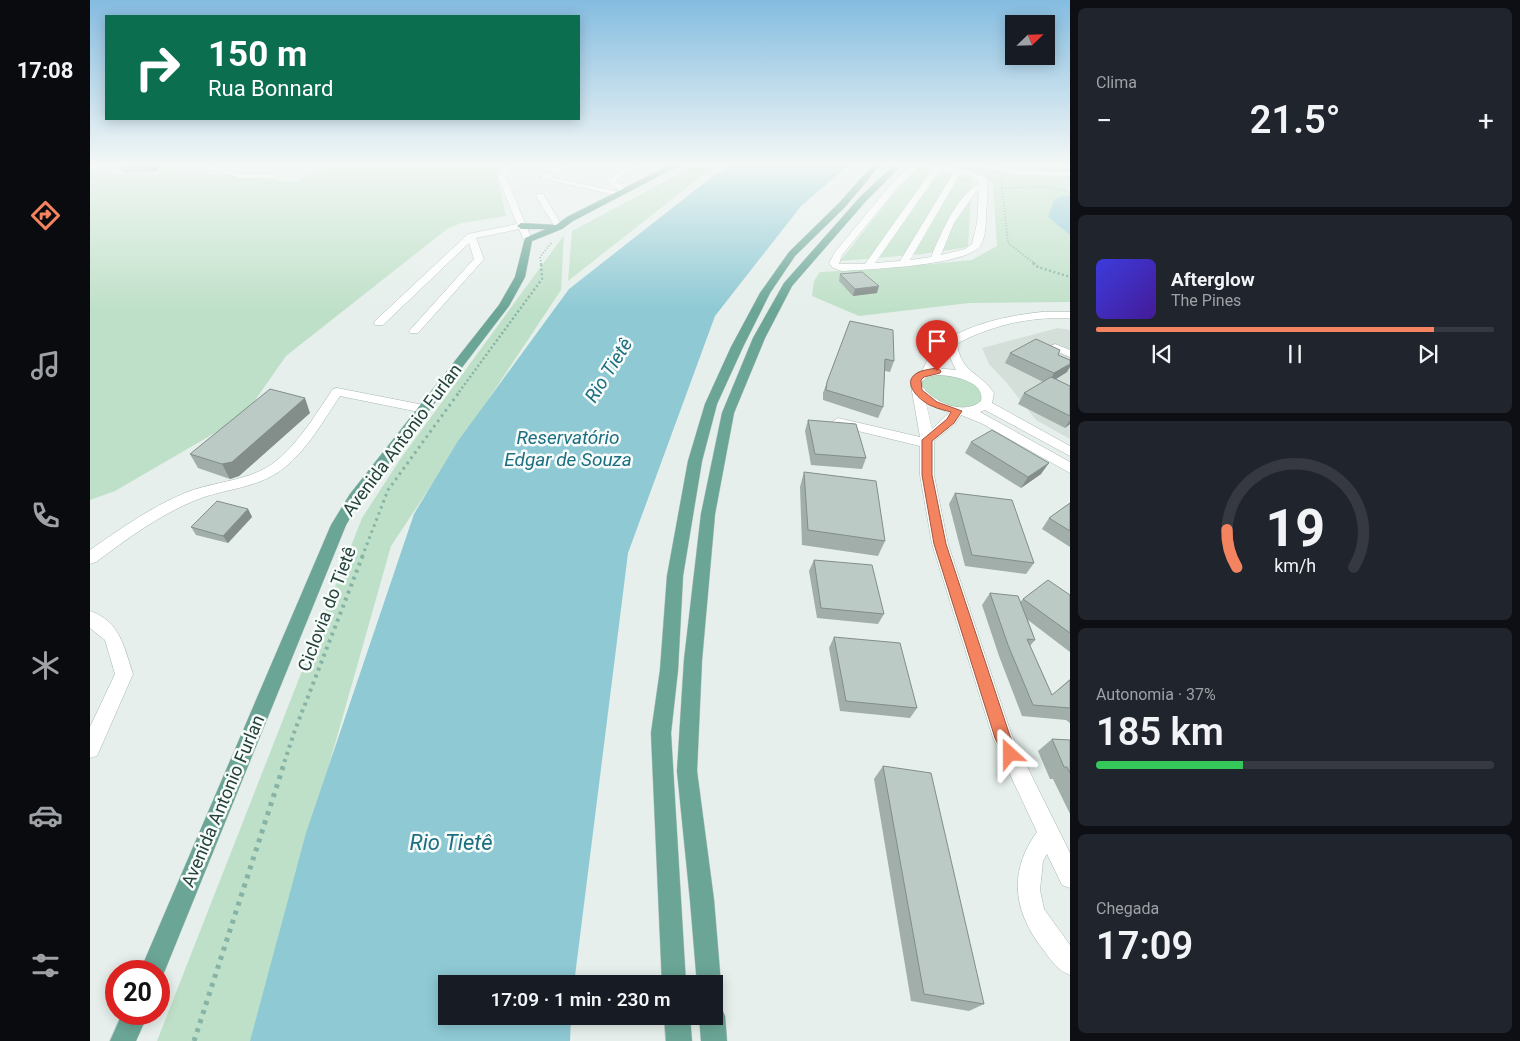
<!DOCTYPE html>
<html lang="pt">
<head>
<meta charset="utf-8">
<style>
  body { margin:0; font-family:Roboto,sans-serif; background:#20242c; color:#f1f3f6; height:100vh; display:flex; flex-direction:column; font-size:19px; white-space:nowrap }
  * { box-sizing:border-box; margin:0 }
  p { font-size:16px; color:#9ea1a6 }
  .icon { flex:none; width:28px; height:28px; fill:none; stroke:currentColor; stroke-width:2; stroke-linecap:round; stroke-linejoin:round }
  .map { position:relative; flex:1; overflow:hidden }
  .sheet { display:flex; flex-direction:column; gap:8px; padding:8px; background:#0d0f14; width:450px }
  .sheet>* { flex:none }
  .top-card { position:absolute; left:15px; top:15px; width:475px; height:105px; border-radius:0px; box-shadow:0 2px 12px #0003; background:#0b6e4f; color:#fff; overflow:hidden }
  .needle { width:32px; rotate:67deg }
  .buttons { position:absolute; left:915px; top:15px; display:grid; gap:10px }
  .buttons a { display:grid; place-items:center; width:50px; height:50px; border-radius:0px; background:#171b24; box-shadow:0 2px 12px #0003; font-size:25px }
  .speed { position:absolute; left:15px; top:960px; display:flex; gap:10px; font-size:25px; font-weight:700; text-align:center }
  .speed>* { display:grid; place-content:center; width:65px; height:65px; border-radius:50%; background:#171b24; box-shadow:0 2px 12px #0003; line-height:1 }
  .speed .limit { border:8px solid #d22; background:#fff; color:#111 }
  .pin { position:absolute; display:grid; place-items:center; width:42px; height:42px; color:#fff; margin:-51px -21px; border-radius:50% 50% 50% 0; rotate:-45deg; box-shadow:0 0 5px #0007 }
  .pin .icon { rotate:45deg }
  .me { position:absolute; width:55px; margin:-28px; rotate:336deg; stroke-linejoin:round; filter:drop-shadow(0 0 4px #0008) }
  .turn { display:flex; align-items:center; gap:18px; height:105px; padding:0 20px; font-size:22px }
  .turn .icon { width:65px; height:65px; stroke-width:2.5 }
  .turn b { display:block; font-size:35px; line-height:42px }
  .big { font-size:38px; font-weight:600; line-height:1.1 }
  .sheet .tile { flex:1; display:flex; flex-direction:column; justify-content:center; gap:8px; min-width:0; padding:0 18px; border-radius:8px; background:#20242c }
  .sheet .dial { align-items:center; gap:0 }
  .dial svg { height:130px; overflow:visible; fill:none; stroke:#363941; stroke-width:7; stroke-linecap:round; text-anchor:middle }
  .dial text { fill:#f1f3f6; stroke:none }
  .song { display:flex; align-items:center; gap:15px }
  .cover { width:60px; height:60px; border-radius:8px; background:linear-gradient(135deg,hsl(240 70% 55%),hsl(260 70% 35%)) }
  .played { height:5px; border-radius:2px; background:linear-gradient(90deg,#f4845f 85%,#363941 85%) }
  .keys { display:flex; justify-content:space-around; direction:ltr }
  .heat { display:flex; justify-content:space-between; align-items:center; font-size:28px; direction:ltr }
  .charge { height:8px; border-radius:4px; background:linear-gradient(90deg,#34c759 37%,#363941 0) }
  .trip { position:absolute; left:348px; top:975px; width:285px; height:50px; border-radius:0px; background:#171b24; box-shadow:0 2px 12px #0003; font-weight:600; line-height:50px; text-align:center }
  main { display:flex; flex:1; min-height:0 }
  .dock { display:flex; flex-direction:column; width:90px; justify-content:space-around; align-items:center; background:#090b0e; color:#9ea1a6 }
  .dock .icon { width:35px; height:35px }
  .dock .active { color:#f4845f }
  .dock b { font-size:22px; color:#f1f3f6 }
  .map>svg:first-child { display:block }
</style>
</head>
<body>
<main>
<nav class="dock">
<b>17:08</b>
<svg class="icon active" aria-label="directions" viewBox="0 0 24 24"><path d="M12 3l9 9-9 9-9-9zM9 14v-3h6M13 9l2 2-2 2"/></svg>
<svg class="icon" aria-label="music" viewBox="0 0 24 24"><path d="M9 18V5l10-2v13"/><circle cx="6" cy="18" r="3"/><circle cx="16" cy="16" r="3"/></svg>
<svg class="icon" aria-label="phone" viewBox="0 0 24 24"><path d="M5 4h4l2 5-3 2q2 4 5 5l2-3 5 2v4C11 20 4 13 5 4z"/></svg>
<svg class="icon" aria-label="climate" viewBox="0 0 24 24"><path d="M12 3v18M4 7l16 10M4 17L20 7"/></svg>
<svg class="icon" aria-label="car" viewBox="0 0 24 24"><path d="M5 17H2v-5l4-1 3-4h7l3 4 3 1v5h-3M9 17h6M6 11h13"/><circle cx="7" cy="17" r="2"/><circle cx="17" cy="17" r="2"/></svg>
<svg class="icon" aria-label="filters" viewBox="0 0 24 24"><path d="M4 7h16M4 17h16"/><circle cx="9" cy="7" r="2"/><circle cx="15" cy="17" r="2"/></svg>
</nav>
<div class="map">
<svg width="980" height="1041" viewBox="0 0 980 1041">
  <rect width="100%" height="100%" fill="#e6efeb"/>
  <polygon fill="#d4dfda" points="968,328 980,330 980,439 946,420 916,382 899,364 892,348"/>
  <g fill="#bfe0c8">
    <polygon points="243,164 417,164 406,172 416,216 371,223 357,229 196,356 154,416 25,491 0,500 0,170 27,174 69,175 71,169 205,182"/>
    <polygon points="608,164 632,164 614,174 478,281 482,231"/>
    <polygon points="840,164 980,164 980,302 879,303 769,316 722,296 724,281 730,272 792,269 882,260 907,246 903,184 893,173"/>
    <polygon points="829,167 882,179 878,247 833,254 750,261 814,181"/>
    <polygon points="474,235 471,290 301,546 161,1041 67,1041 272,518 311,458"/>
    <path d="M840 374C849 375 859 374 867 376 876 378 898 389 891 401 884 412 857 408 848 402 841 398 836 391 830 386L831 381Z"/>
  </g>
  <g fill="#8ec9d4">
    <polygon points="643,164 760,164 711,206 625,316 538,553 484,984 356,984 356,1016 481,1016 480,1041 160,1041 216,833 324,514 368,441 479,289 623,176"/>
    <polygon points="973,195 980,196 980,235 958,217 964,200"/>
  </g>
  <g fill="none" stroke-linecap="round" stroke-linejoin="round">
    <g stroke="#a8b8b2" stroke-width="1">
      <g id="minor">
        <polygon points="104,164 117,164 150,174 186,174 190,176 186,178 150,178"/>
        <polygon points="415,164 423,164 418,171 416,177 442,240 441,242 435,242 429,229 386,238 394,259 328,333 320,333 319,331 384,259 379,243 293,325 285,325 284,323 285,321 378,234 427,224 408,177 410,170"/>
        <polygon points="473,164 482,164 461,177 530,192 517,181 539,164 547,165 526,181 538,191 529,196 450,178"/>
        <path d="M823 164C848 164 874 166 896 178 899 188 897 202 896 213 896 222 896 238 890 246 875 266 779 269 752 271L743 268 739 263 745 252 802 183ZM830 166 843 168 775 264H749L752 255 808 187ZM850 170 864 172 810 261 785 263ZM870 174 881 176 889 181V184C866 196 851 234 841 257L820 260ZM889 190 887 223 882 244 875 249 851 255 864 223 886 192Z"/>
        <polygon points="876,164 895,164 931,171 980,172 980,176 931,175"/>
        <polygon points="447,194 453,194 473,227 472,229 466,229 446,196"/>
        <path d="M952 312H980V318C940 317 906 324 870 342L867 344C871 373 891 373 904 393L902 403 980 446V456L895 410 890 412 980 462V473L891 423 871 415 865 424 844 441V475L858 544 922 736 980 853V888L972 885 957 854 953 861 950 890 954 909 980 945V975C969 971 962 962 955 952 924 914 917 873 947 832L903 738 842 544 830 475V446L743 425 742 422 748 418 830 437 820 380 828 372 832 371C836 363 840 354 847 348 870 325 921 315 952 312ZM857 351 866 370 846 368ZM847 375C861 375 896 381 891 401 874 416 843 402 832 386V381L837 377ZM836 403 859 413 842 429Z"/>
        <polygon points="965,344 980,350 980,357 961,349 959,347"/>
        <path d="M247 388 334 405 340 409 334 413 250 396C233 421 218 449 194 468 168 489 135 488 106 500 69 515 37 539 6 562L0 564V550C30 529 61 507 95 493 124 481 156 482 182 464 208 445 225 415 243 389Z"/>
        <path d="M0 611C30 621 34 647 43 674L7 756 0 758V727L25 674 15 640 0 628Z"/>
      </g>
    </g>
    <g stroke="#c2cac8" stroke-width="1">
      <g id="major">
        <polygon points="582,164 592,164 483,221 472,229 442,241 435,277 419,306 270,501 256,525 71,980 69,981 69,971 50,971 241,525 260,494 409,305 425,277 435,238 456,229 431,229 427,226 431,223 466,225 477,217"/>
        <polygon points="784,164 791,164 755,207 705,256 680,293 653,347 627,404 612,461 593,576 588,670 581,733 596,984 572,984 561,733 570,670 577,576 598,461 615,404 641,347 670,293 699,252 749,203"/>
        <polygon points="805,164 813,164 776,201 702,286 675,338 644,413 625,514 612,660 607,771 624,900 631,984 628,993 624,994 624,984 607,984 600,900 587,771 594,660 611,514 632,413 663,338 694,283 770,197"/>
        <polygon points="624,1004 631,1007 635,1016 637,1041 611,1041 609,1016 624,1016"/>
        <polygon points="32,1014 58,1014 46,1041 20,1041"/>
        <polygon points="574,1016 600,1016 602,1041 576,1041"/>
      </g>
    </g>
    <g stroke="#86b3a5" stroke-width="2" stroke-dasharray="1 2" stroke-linecap="butt">
      <polyline points="597,170 608,164"/>
      <polyline points="911,178 918,243 945,264"/>
      <polyline points="912,188 958,187 980,192"/>
      <polyline points="451,264 450,257 462,242"/>
    </g>
    <g stroke="#86b3a5" stroke-width="2.5" stroke-dasharray="2 2.5" stroke-linecap="butt">
      <polyline points="943,263 948,267 980,277"/>
      <polyline points="369,392 452,279 451,263"/>
    </g>
    <polyline stroke="#86b3a5" stroke-width="3" stroke-dasharray="2.5 4" stroke-linecap="butt" points="272,557 298,490 370,391"/>
    <polyline stroke="#86b3a5" stroke-width="4" stroke-dasharray="3 4.5" stroke-linecap="butt" points="192,769 205,730 273,555"/>
    <polyline stroke="#86b3a5" stroke-width="5" stroke-dasharray="4 5.5" stroke-linecap="butt" points="104,1041 193,767"/>
    <use href="#minor" fill="#fff" fill-rule="evenodd"/>
    <use href="#major" fill="#6aa596" fill-rule="evenodd"/>
  </g>
  <g fill="#a1aea9">
    <polygon points="30,164 74,164 65,172 34,173"/>
    <polygon points="750,274 787,293 763,296 749,281"/>
    <polygon points="760,321 804,361 800,372 795,371 793,407 788,418 733,400 733,393 737,382"/>
    <polygon points="920,353 968,355 977,372 966,379 980,386 980,424 975,428 928,404 934,393 953,382 915,363"/>
    <polygon points="220,413 149,476 140,479 108,468 100,454"/>
    <polygon points="718,420 776,458 772,469 721,465 715,431"/>
    <polygon points="881,442 951,474 931,488 875,453"/>
    <polygon points="714,472 795,541 788,556 712,545 710,487"/>
    <polygon points="865,493 944,563 936,574 875,566 859,504"/>
    <polygon points="980,503 980,547 952,529 959,518"/>
    <polygon points="158,509 162,517 138,543 106,535 101,527"/>
    <polygon points="724,560 794,614 788,624 727,618 719,571"/>
    <polygon points="900,593 930,602 933,599 980,595 980,652 938,620 945,640 940,646 962,695 980,679 980,723 976,720 932,716 909,656 892,605"/>
    <polygon points="744,637 827,708 820,718 750,711 739,648"/>
    <polygon points="962,739 980,740 980,814 963,779 960,779 948,751"/>
    <polygon points="793,766 894,1004 879,1011 821,1001 784,779"/>
  </g>
  <g fill="#838d89">
    <polygon points="62,164 74,164 65,172"/>
    <polygon points="789,286 787,293 763,296 765,289"/>
    <polygon points="980,364 980,367 977,372 958,384 964,373"/>
    <polygon points="215,398 220,413 149,476 140,479 132,464"/>
    <polygon points="980,420 980,424 975,428"/>
    <polygon points="959,463 951,474 931,488 938,477"/>
    <polygon points="158,509 162,517 138,543 133,536"/>
  </g>
  <g fill="#bbcac4" stroke="#838d89">
    <polygon points="772,272 789,286 765,289 750,274"/>
    <polygon points="760,321 803,330 804,361 795,359 793,407 736,390 737,382"/>
    <polygon points="946,339 970,350 968,355 980,360 980,364 964,373 920,353"/>
    <polygon points="961,377 980,386 980,416 934,393"/>
    <polygon points="180,389 215,398 142,462 132,464 100,454"/>
    <polygon points="718,420 766,424 776,458 725,454"/>
    <polygon points="902,430 959,463 938,477 881,442"/>
    <polygon points="714,472 786,481 795,541 718,530"/>
    <polygon points="865,493 922,500 944,563 882,555"/>
    <polygon points="127,501 158,509 133,536 101,527"/>
    <polygon points="980,503 980,531 959,518"/>
    <polygon points="724,560 782,565 794,614 731,608"/>
    <polygon points="958,580 980,595 980,633 933,599"/>
    <polygon points="900,593 928,596 945,640 937,639 962,695 980,680 980,708 943,705 918,645"/>
    <polygon points="744,637 810,643 827,708 756,701"/>
    <polygon points="962,739 980,740 980,773 977,767 974,767"/>
    <polygon points="793,766 841,773 894,1004 834,994"/>
  </g>
  <linearGradient id="sky" x2="0" y2="1"><stop stop-color="#84bce0"/><stop offset="0.53" stop-color="#f4f8f6"/><stop offset="1" stop-color="#f4f8f6" stop-opacity="0"/></linearGradient>
  <rect width="980" height="310" fill="url(#sky)"/>
  <path fill="#f4845f" stroke="#9f563e" d="M847 368 851 371 850 373 834 377 831 380 832 390 847 402 872 411 864 423 842 441V475L856 544 920 736 928 754 926 759 920 761 915 759 905 738 844 544 832 475V440L857 419 861 412C855 410 848 409 842 406 831 402 810 383 827 373 832 370 841 369 847 368Z"/>
  <g text-anchor="middle" stroke-width="5" stroke-linejoin="round" paint-order="stroke">
    <g font-size="18" fill="#24423a" stroke="#f7fbf9">
      <text transform="translate(312 440) rotate(-53)" y="6">Avenida Antonio Furlan</text>
      <text transform="translate(237 609) rotate(-69)" y="6">Ciclovia do Tietê</text>
      <text transform="translate(133 801) rotate(-67)" y="6">Avenida Antonio Furlan</text>
    </g>
    <g font-size="19" font-style="italic" fill="#1c6f80" stroke="#f7fbf9">
      <text transform="translate(518 370) rotate(-58)" y="7">Rio Tietê</text>
      <text x="478" y="444">Reservatório<tspan x="478" dy="22">Edgar de Souza</tspan></text>
    </g>
    <g font-size="22" font-style="italic" fill="#1c6f80" stroke="#f7fbf9">
      <text x="361" y="850">Rio Tietê</text>
    </g>
  </g>
</svg>
<div class="buttons">
<a><svg class="needle" viewBox="-14 -14 28 28"><path d="M0-13l5 13h-10z" fill="#e53935"/><path d="M0 13l5-13h-10z" fill="#9ea1a6"/></svg></a>
</div>
<div class="speed"><div class="limit">20</div></div>
<div class="pin" style="left:847px;top:371px;background:#d93025"><svg class="icon" aria-label="arrive" viewBox="0 0 24 24"><path d="M6 21V4h12l-3 4 3 4H6"/></svg></div>
<svg class="me" style="left:920px;top:754px" viewBox="-20 -20 40 40"><path d="M0-17L14 15 0 8-14 15z" fill="#f4845f" stroke="#fff" stroke-width="4"/></svg>
<div class="trip">17:09 · 1 min · 230 m</div>
<div class="top-card">
<div class="turn"><svg class="icon" aria-label="right" viewBox="0 0 24 24"><path d="M7 20v-9h11M14 6l5 5-5 5"/></svg><div><b>150 m</b>Rua Bonnard</div></div>
</div>
</div>
<section class="sheet">
<div class="tile"><p>Clima</p>
<div class="heat"><a>−</a><b class="big">21.5°</b><a>+</a></div>
</div>
<div class="tile">
<div class="song"><i class="cover"></i><div><b>Afterglow</b><p>The Pines</p></div></div>
<div class="played"></div>
<div class="keys"><svg class="icon" aria-label="previous" viewBox="0 0 24 24"><path d="M18 5L8 12l10 7zM5 5v14"/></svg><svg class="icon" aria-label="pause" viewBox="0 0 24 24"><path d="M8 5v14M16 5v14"/></svg><svg class="icon" aria-label="next" viewBox="0 0 24 24"><path d="M6 5l10 7-10 7zM19 5v14"/></svg></div>
</div>
<div class="tile dial"><svg viewBox="0 0 100 80">
<path d="M14 69A42 42 0 1 1 86 69"/>
<path d="M14 69A42 42 0 0 1 8 46" stroke="#f4845f"/>
<text x="50" y="56" font-size="32" font-weight="700">19</text>
<text x="50" y="72" font-size="11">km/h</text>
</svg></div>
<div class="tile"><p>Autonomia · 37%</p><b class="big">185 km</b><div class="charge"></div></div>
<div class="tile"><p>Chegada</p><b class="big">17:09</b></div>
</section>
</main>
</body>
</html>
